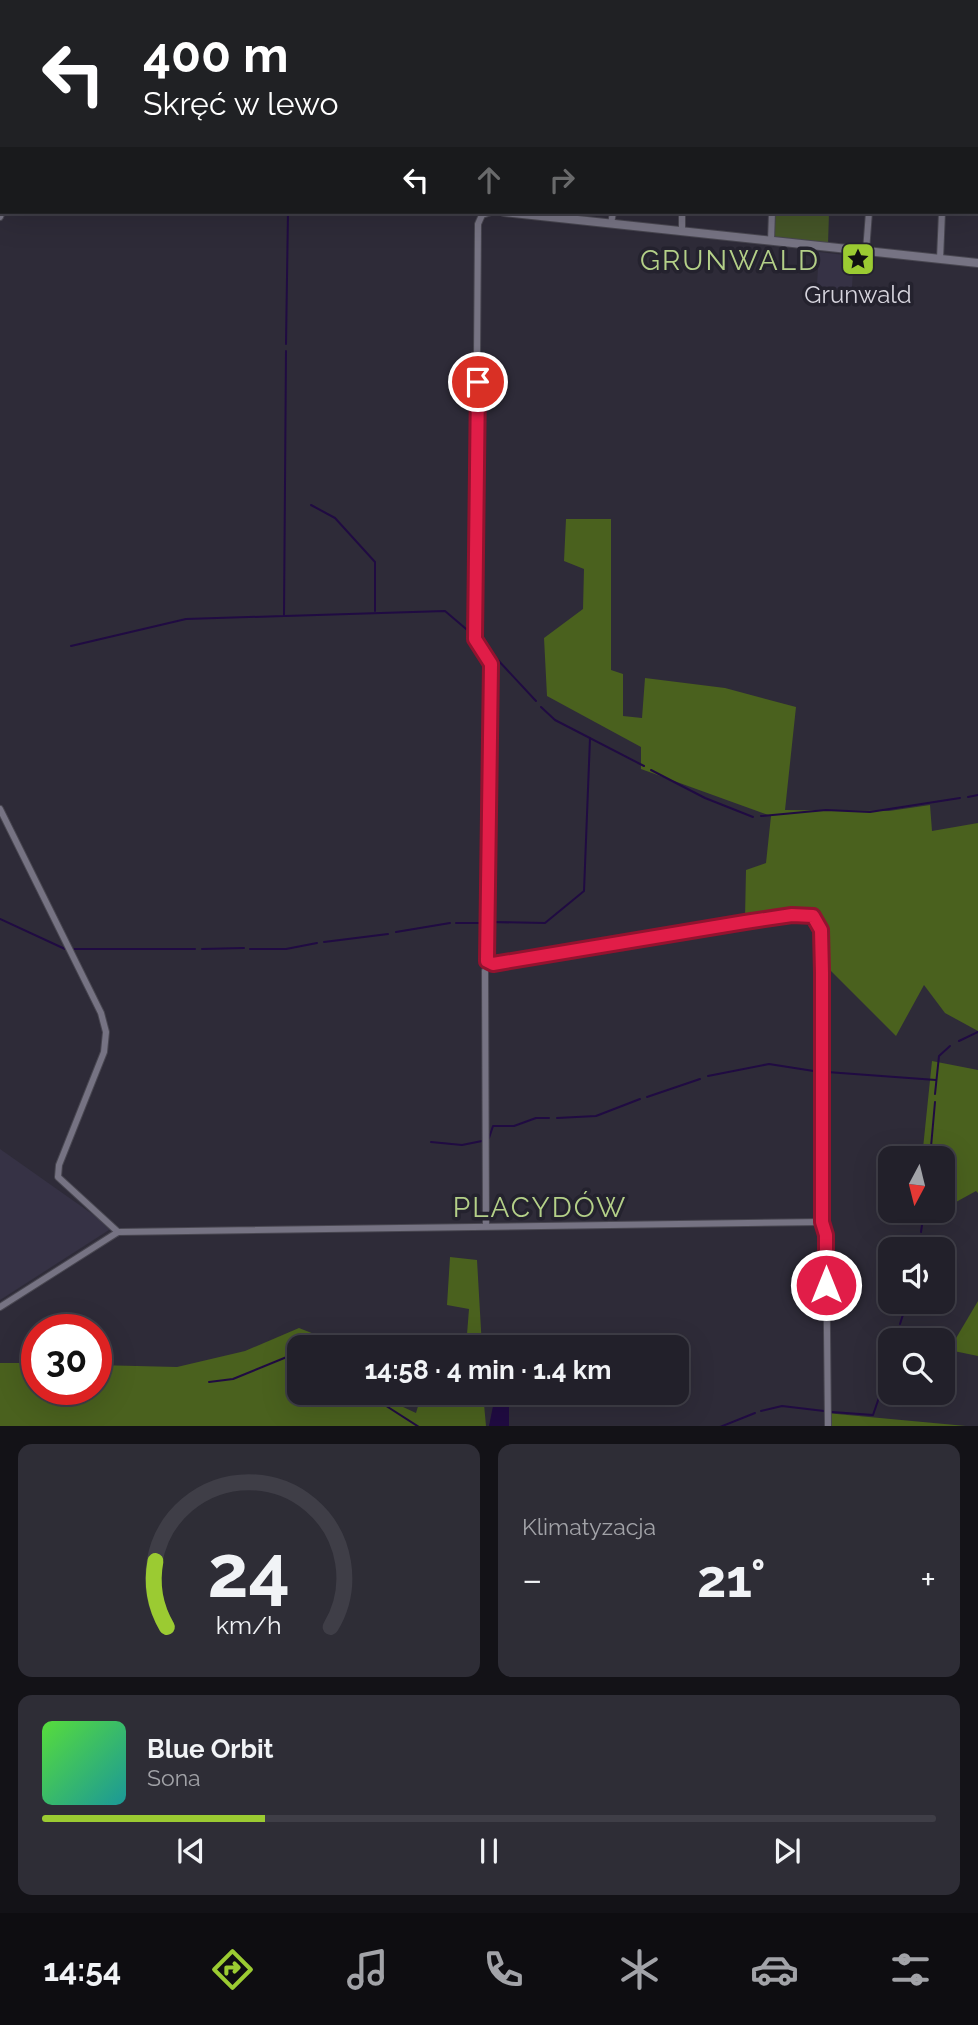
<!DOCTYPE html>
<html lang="pl">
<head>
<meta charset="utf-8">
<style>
  body { margin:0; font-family:Raleway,sans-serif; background:#2e2d36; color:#f1f3f6; height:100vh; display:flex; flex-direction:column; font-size:26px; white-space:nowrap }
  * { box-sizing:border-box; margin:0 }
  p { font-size:23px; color:#a2a3a8 }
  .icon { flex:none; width:38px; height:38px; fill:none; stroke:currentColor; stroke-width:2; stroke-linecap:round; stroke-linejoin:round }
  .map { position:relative; height:1426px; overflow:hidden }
  .sheet { display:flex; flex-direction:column; gap:18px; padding:18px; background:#131217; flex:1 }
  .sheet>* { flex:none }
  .banner { position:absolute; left:0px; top:0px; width:978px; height:214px; box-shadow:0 7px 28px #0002,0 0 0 2px #3f3e47; background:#202124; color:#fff; overflow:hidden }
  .needle { width:46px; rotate:187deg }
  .controls { position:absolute; left:878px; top:1146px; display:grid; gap:14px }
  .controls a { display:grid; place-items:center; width:77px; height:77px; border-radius:14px; background:#22202a; box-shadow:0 7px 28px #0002,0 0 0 2px #3f3e47; font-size:35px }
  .speed { position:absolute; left:21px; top:1314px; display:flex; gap:14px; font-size:35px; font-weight:700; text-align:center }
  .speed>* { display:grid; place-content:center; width:91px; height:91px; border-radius:50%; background:#22202a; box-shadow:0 7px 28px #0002,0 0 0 2px #3f3e47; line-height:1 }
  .speed .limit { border:10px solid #d22; background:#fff; color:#111 }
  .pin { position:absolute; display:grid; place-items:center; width:60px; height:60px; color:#fff; margin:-30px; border:4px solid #fff; border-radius:50%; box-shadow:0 2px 7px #0007 }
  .me { position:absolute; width:77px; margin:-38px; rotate:0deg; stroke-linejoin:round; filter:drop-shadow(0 0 5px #0008) }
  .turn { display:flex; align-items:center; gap:24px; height:147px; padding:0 28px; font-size:32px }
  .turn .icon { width:91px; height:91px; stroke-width:2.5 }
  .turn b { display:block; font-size:49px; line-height:60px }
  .lanes { display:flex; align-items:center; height:66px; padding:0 28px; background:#0003; justify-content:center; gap:35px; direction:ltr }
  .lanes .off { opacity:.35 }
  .big { font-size:52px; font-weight:700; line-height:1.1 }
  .sheet .tile { flex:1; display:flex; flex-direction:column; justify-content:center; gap:10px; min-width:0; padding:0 24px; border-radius:14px; background:#2e2d36 }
  .sheet .dial { align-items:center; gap:0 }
  .dial svg { height:182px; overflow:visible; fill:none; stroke:#3f3e47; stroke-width:7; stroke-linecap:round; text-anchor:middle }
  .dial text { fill:#f1f3f6; stroke:none }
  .song { display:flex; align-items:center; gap:21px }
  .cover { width:84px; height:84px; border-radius:10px; background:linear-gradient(135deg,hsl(110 70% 55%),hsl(180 70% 35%)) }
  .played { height:7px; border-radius:4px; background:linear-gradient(90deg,#9bcb32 25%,#3f3e47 25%) }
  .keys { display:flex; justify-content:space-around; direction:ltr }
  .heat { display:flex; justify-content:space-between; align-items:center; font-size:38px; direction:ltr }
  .sheet .tiles { flex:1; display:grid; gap:18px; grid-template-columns:1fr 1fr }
  .tile:last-child { grid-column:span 2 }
  .trip { position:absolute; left:287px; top:1335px; width:402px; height:70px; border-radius:14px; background:#22202a; box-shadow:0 7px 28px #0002,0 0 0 2px #3f3e47; font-weight:700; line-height:70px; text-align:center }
  .dock { display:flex; height:112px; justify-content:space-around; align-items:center; background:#0e0d11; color:#a2a3a8 }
  .dock .icon { width:49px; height:49px }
  .dock .current { color:#9bcb32 }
  .dock b { font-size:32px; color:#f1f3f6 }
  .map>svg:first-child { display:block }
</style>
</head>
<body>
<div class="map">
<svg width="978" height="1427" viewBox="0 0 978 1427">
  <rect width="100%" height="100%" fill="#2e2b38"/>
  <g fill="#363245">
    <polygon points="819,252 854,256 851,302 816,300"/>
    <polygon points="0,1149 112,1228 0,1300"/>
  </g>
  <polygon fill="#455528" points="774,212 829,212 828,244 777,238 773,236"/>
  <g fill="#4a611e">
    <polygon points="566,519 611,519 611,670 623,674 623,716 642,718 645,678 725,688 796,707 785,810 889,811 930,805 932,831 978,823 978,1031 945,1013 924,985 896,1036 824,964 820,910 745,918 746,870 766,863 771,816 641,769 641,747 547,696 544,638 583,609 584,569 564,561"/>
    <polygon points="932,1061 978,1070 978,1193 976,1191 956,1202 943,1203 943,1158 922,1158"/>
    <polygon points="450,1257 477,1260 482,1347 466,1347 469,1309 447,1305"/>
    <polygon points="978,1301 978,1356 949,1350"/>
    <polygon points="299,1328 347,1347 299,1348 299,1393 373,1393 416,1413 422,1393 483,1393 486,1426 0,1426 0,1363 37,1363 37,1390 96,1390 96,1365 177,1367 245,1351"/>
    <polygon points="826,1413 966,1426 826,1426"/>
  </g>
  <polygon fill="#200b42" points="494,1401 509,1403 509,1426 489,1426"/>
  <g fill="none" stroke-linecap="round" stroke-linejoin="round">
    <g stroke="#200b42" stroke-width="2">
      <polyline points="833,0 833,2"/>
      <polyline points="976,58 978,59"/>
      <polyline points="286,344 288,212"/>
      <polyline points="311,505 335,518 375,562 375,611"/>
      <polyline points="285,616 445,611 472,634"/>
      <polyline points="480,641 490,651"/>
      <polyline points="71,646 186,619 284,616 286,351"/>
      <polyline points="496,658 536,701"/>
      <polyline points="541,707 555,720 644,766"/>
      <polyline points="651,770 705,798 753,817"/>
      <polyline points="968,797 978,795"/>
      <polyline points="761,816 826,810 870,812 960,798"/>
      <polyline points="0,919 65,949"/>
      <polyline points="489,922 545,923 584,891 590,738"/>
      <polyline points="456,923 482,923"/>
      <polyline points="396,932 450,923"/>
      <polyline points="324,942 388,934"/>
      <polyline points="74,949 195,949"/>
      <polyline points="202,949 244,948"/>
      <polyline points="250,949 286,949 317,943"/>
      <polyline points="959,1041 978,1032"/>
      <polyline points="827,1072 936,1080"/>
      <polyline points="708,1076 769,1064 820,1072"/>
      <polyline points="935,1094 939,1056 950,1046"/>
      <polyline points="647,1097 700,1079"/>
      <polyline points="557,1118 596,1116 640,1099"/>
      <polyline points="489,1138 493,1126 514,1126 536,1118 549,1118"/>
      <polyline points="431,1142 462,1145 482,1141"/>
      <polyline points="930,1158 935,1102"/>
      <polyline points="921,1232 924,1211"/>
      <polyline points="918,1250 920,1239"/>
      <polyline points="900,1324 907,1302"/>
      <polyline points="895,1340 898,1332"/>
      <polyline points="886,1376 891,1357"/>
      <polyline points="209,1382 233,1379 299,1352"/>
      <polyline points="366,1393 419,1427"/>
      <polyline points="761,1411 782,1406 824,1411"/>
      <polyline points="832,1412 873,1415 884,1383"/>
      <polyline points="720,1427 755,1413"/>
    </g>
    <g stroke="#484650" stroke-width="8">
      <g id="minor">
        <polyline points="468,0 468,2"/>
        <polyline points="0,190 2,189"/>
        <path d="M491 212 482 215 478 224 475 626 477 646 491 664 485 954 487 961 493 964 791 915C807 914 816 914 821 930L824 1058 822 1222 826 1235 828 1427"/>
        <polyline points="0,217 2,212"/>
        <polyline points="611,224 613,212"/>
        <polyline points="682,231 682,212"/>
        <polyline points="771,241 772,212"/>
        <polyline points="866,251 869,212"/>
        <polyline points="940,259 942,212"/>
        <polyline points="0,809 101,1013 106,1032 104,1052 59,1165 58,1177 118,1232"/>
        <polyline points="485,971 486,1226"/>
        <polyline points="118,1232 822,1222"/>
        <polyline points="0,1307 118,1232"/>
      </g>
    </g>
    <g stroke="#484650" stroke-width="10">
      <g id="tertiary">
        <polyline points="391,0 396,2"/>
        <polyline points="100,2 104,0"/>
        <polyline points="0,55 2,54"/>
        <polyline points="504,212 978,263"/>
      </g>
    </g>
    <use href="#minor" stroke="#767383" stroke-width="6"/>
    <use href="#tertiary" stroke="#767383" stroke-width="8"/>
  </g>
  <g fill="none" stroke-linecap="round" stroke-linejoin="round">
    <g stroke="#92132f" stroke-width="18">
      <polyline id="route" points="478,382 475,639 491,664 487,961 493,964 745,922 792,915 813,916 821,930 822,973 822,1222 826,1235 826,1285"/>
    </g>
    <use href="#route" stroke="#e11d48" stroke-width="12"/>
  </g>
  <defs>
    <g id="sight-square" transform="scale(1.75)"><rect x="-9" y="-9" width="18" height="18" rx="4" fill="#9bcb32" stroke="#24222e"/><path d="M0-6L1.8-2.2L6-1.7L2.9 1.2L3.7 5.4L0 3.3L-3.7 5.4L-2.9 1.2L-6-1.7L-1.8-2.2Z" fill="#111"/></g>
  </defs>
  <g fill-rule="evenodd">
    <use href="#sight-square" x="858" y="259"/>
  </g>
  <g text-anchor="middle" stroke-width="7" stroke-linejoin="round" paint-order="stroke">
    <g font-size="24" fill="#d6d4dd" stroke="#24222e">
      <text x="858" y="303">Grunwald</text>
    </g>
    <g font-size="28" letter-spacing="2" fill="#b4d088" stroke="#24222e">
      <text x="730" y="270">GRUNWALD</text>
      <text x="540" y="1217">PLACYDÓW</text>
    </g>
  </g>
</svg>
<div class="controls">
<a><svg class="needle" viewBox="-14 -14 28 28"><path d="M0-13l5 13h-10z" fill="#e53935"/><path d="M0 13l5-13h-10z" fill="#a2a3a8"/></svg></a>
<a><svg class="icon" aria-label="sound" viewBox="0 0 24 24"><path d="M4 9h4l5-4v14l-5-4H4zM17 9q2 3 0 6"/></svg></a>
<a><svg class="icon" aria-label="search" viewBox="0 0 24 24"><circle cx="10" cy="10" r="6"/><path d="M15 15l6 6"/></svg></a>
</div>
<div class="speed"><div class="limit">30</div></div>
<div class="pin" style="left:478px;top:382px;background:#d93025"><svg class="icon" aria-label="arrive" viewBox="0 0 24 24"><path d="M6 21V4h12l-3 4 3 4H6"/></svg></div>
<svg class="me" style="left:826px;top:1285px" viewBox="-20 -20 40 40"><circle r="17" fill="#e11d48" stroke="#fff" stroke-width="3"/><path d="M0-11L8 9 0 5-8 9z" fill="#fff"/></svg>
<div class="trip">14:58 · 4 min · 1.4 km</div>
<div class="banner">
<div class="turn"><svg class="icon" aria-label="left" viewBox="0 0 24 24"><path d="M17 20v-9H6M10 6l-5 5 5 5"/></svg><div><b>400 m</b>Skręć w lewo</div></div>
<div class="lanes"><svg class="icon" aria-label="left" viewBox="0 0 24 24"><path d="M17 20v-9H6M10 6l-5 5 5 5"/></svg><svg class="icon off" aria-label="ahead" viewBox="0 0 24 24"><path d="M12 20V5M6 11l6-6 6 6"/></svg><svg class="icon off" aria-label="right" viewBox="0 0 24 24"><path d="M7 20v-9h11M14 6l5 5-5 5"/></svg></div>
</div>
</div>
<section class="sheet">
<div class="tiles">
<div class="tile dial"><svg viewBox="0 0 100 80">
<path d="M14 69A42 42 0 1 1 86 69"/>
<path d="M14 69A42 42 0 0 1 9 40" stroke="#9bcb32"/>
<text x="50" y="56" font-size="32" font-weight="700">24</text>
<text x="50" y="72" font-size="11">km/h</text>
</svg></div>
<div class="tile"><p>Klimatyzacja</p>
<div class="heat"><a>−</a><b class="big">21°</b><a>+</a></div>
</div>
<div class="tile">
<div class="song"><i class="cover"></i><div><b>Blue Orbit</b><p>Sona</p></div></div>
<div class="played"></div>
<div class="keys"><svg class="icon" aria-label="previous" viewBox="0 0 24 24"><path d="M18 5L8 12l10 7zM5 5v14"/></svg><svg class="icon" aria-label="pause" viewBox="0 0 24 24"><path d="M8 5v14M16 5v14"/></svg><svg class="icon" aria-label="next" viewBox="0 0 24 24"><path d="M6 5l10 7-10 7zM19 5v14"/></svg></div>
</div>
</div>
</section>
<nav class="dock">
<b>14:54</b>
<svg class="icon current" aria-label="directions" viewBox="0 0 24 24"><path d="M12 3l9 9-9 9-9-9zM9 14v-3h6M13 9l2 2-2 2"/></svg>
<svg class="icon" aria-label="music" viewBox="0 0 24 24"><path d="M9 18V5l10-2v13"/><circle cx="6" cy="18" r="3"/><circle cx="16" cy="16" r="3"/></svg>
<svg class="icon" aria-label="phone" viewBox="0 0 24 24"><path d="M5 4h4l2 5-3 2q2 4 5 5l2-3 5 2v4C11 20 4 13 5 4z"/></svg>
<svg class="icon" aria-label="climate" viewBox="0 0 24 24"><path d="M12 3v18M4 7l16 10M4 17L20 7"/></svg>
<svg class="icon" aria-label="car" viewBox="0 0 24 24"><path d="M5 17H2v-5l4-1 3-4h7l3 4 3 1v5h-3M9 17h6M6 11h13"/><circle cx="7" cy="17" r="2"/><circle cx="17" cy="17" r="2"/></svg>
<svg class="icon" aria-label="filters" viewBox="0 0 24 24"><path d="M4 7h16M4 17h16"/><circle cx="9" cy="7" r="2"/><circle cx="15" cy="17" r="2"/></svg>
</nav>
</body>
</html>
